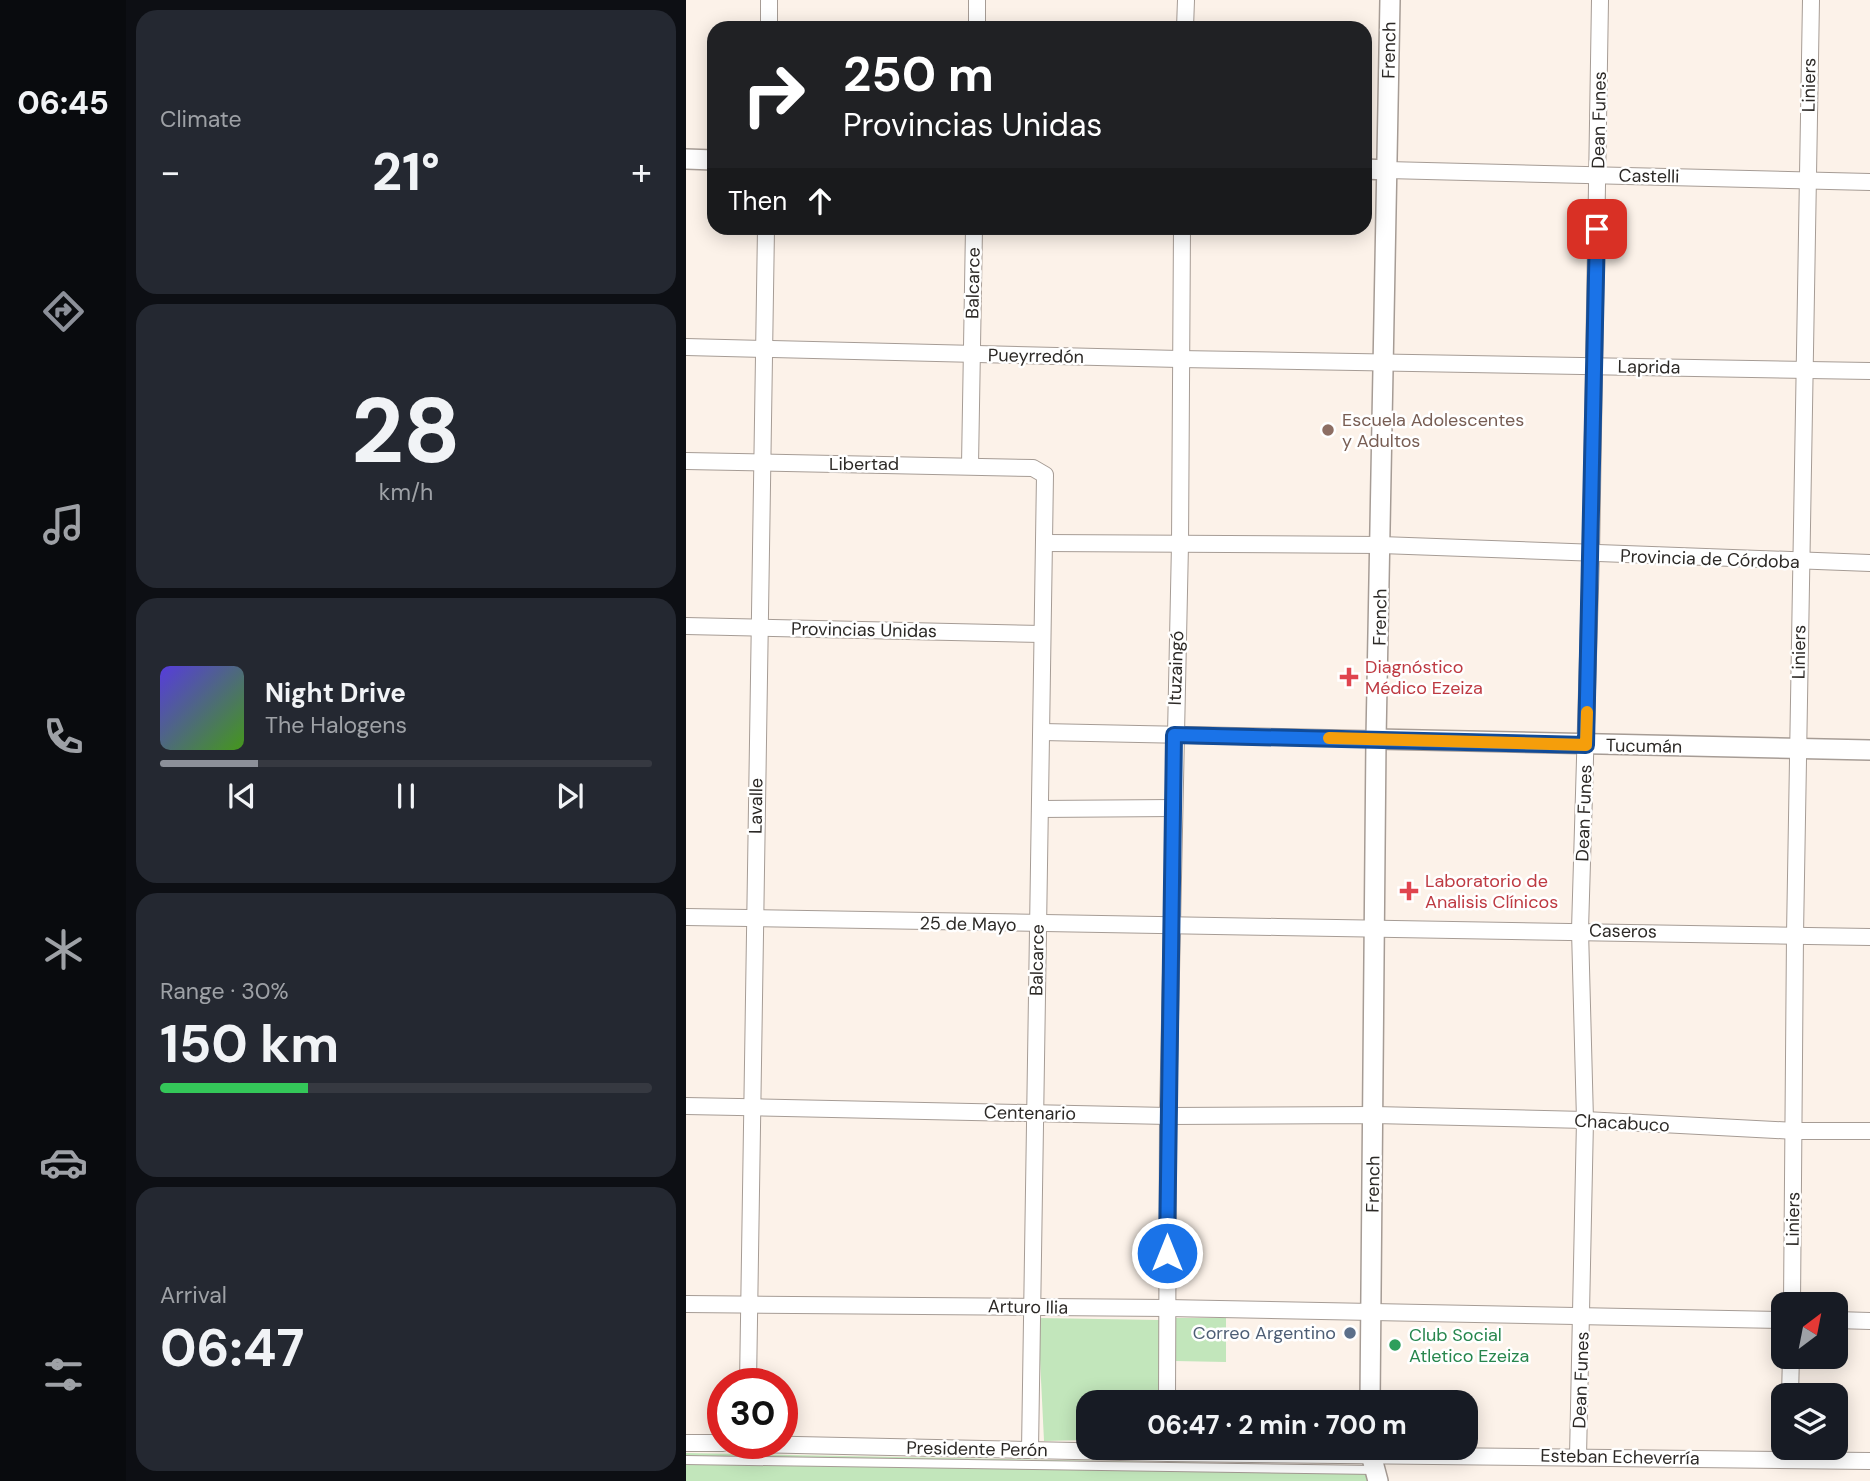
<!DOCTYPE html>
<html lang="en">
<head>
<meta charset="utf-8">
<style>
  body { margin:0; font-family:"DM Sans",sans-serif; background:#242831; color:#f1f3f6; height:100vh; display:flex; flex-direction:column; font-size:26px; white-space:nowrap }
  * { box-sizing:border-box; margin:0 }
  p { font-size:23px; color:#9ea1a6 }
  .icon { flex:none; width:38px; height:38px; fill:none; stroke:currentColor; stroke-width:2; stroke-linecap:round; stroke-linejoin:round }
  .map { position:relative; flex:1; overflow:hidden }
  .drawer { display:flex; flex-direction:column; gap:10px; padding:10px; background:#0d0f14; width:560px }
  .drawer>* { flex:none }
  .guide { position:absolute; left:21px; top:21px; width:665px; height:214px; border-radius:21px; box-shadow:0 4px 18px #0003; background:#202124; color:#fff; overflow:hidden }
  .needle { width:46px; rotate:32deg }
  .buttons { position:absolute; left:1085px; top:1292px; display:grid; gap:14px }
  .buttons a { display:grid; place-items:center; width:77px; height:77px; border-radius:14px; background:#171b24; box-shadow:0 4px 18px #0003; font-size:35px }
  .speed { position:absolute; left:21px; top:1368px; display:flex; gap:14px; font-size:35px; font-weight:700; text-align:center }
  .speed>* { display:grid; place-content:center; width:91px; height:91px; border-radius:50%; background:#171b24; box-shadow:0 4px 18px #0003; line-height:1 }
  .speed .limit { border:10px solid #d22; background:#fff; color:#111 }
  .pin { position:absolute; display:grid; place-items:center; width:60px; height:60px; color:#fff; margin:-30px; border-radius:14px; box-shadow:0 4px 10px #0006 }
  .me { position:absolute; width:77px; margin:-38px; rotate:0deg; stroke-linejoin:round; filter:drop-shadow(0 0 5px #0008) }
  .turn { display:flex; align-items:center; gap:24px; height:147px; padding:0 21px; font-size:32px }
  .turn .icon { width:91px; height:91px; stroke-width:2.5 }
  .turn b { display:block; font-size:49px; line-height:60px }
  .then { display:flex; align-items:center; height:66px; padding:0 21px; background:#0003; gap:14px; font-size:26px }
  .big { font-size:52px; font-weight:700; line-height:1.1 }
  .drawer .card { flex:1; display:flex; flex-direction:column; justify-content:center; gap:10px; min-width:0; padding:0 24px; border-radius:21px; background:#242831 }
  .drawer .dial { align-items:center; gap:0 }
  .dial b { font-size:91px; line-height:1 }
  .song { display:flex; align-items:center; gap:21px }
  .cover { width:84px; height:84px; border-radius:10px; background:linear-gradient(135deg,hsl(250 70% 55%),hsl(100 70% 35%)) }
  .played { height:7px; border-radius:4px; background:linear-gradient(90deg,#8c9099 20%,#363941 20%) }
  .keys { display:flex; justify-content:space-around; direction:ltr }
  .heat { display:flex; justify-content:space-between; align-items:center; font-size:38px; direction:ltr }
  .charge { height:10px; border-radius:5px; background:linear-gradient(90deg,#34c759 30%,#363941 0) }
  .trip { position:absolute; left:390px; top:1390px; width:402px; height:70px; border-radius:21px; background:#171b24; box-shadow:0 4px 18px #0003; font-weight:700; line-height:70px; text-align:center }
  main { display:flex; flex:1; min-height:0 }
  .menu { display:flex; flex-direction:column; width:126px; justify-content:space-around; align-items:center; background:#090b0e; color:#9ea1a6 }
  .menu .icon { width:49px; height:49px }
  .menu .selected { color:#8c9099 }
  .menu b { font-size:32px; color:#f1f3f6 }
  .map>svg:first-child { display:block }
</style>
</head>
<body>
<main>
<nav class="menu">
<b>06:45</b>
<svg class="icon selected" aria-label="directions" viewBox="0 0 24 24"><path d="M12 3l9 9-9 9-9-9zM9 14v-3h6M13 9l2 2-2 2"/></svg>
<svg class="icon" aria-label="music" viewBox="0 0 24 24"><path d="M9 18V5l10-2v13"/><circle cx="6" cy="18" r="3"/><circle cx="16" cy="16" r="3"/></svg>
<svg class="icon" aria-label="phone" viewBox="0 0 24 24"><path d="M5 4h4l2 5-3 2q2 4 5 5l2-3 5 2v4C11 20 4 13 5 4z"/></svg>
<svg class="icon" aria-label="climate" viewBox="0 0 24 24"><path d="M12 3v18M4 7l16 10M4 17L20 7"/></svg>
<svg class="icon" aria-label="car" viewBox="0 0 24 24"><path d="M5 17H2v-5l4-1 3-4h7l3 4 3 1v5h-3M9 17h6M6 11h13"/><circle cx="7" cy="17" r="2"/><circle cx="17" cy="17" r="2"/></svg>
<svg class="icon" aria-label="filters" viewBox="0 0 24 24"><path d="M4 7h16M4 17h16"/><circle cx="9" cy="7" r="2"/><circle cx="15" cy="17" r="2"/></svg>
</nav>
<section class="drawer">
<div class="card"><p>Climate</p>
<div class="heat"><a>−</a><b class="big">21°</b><a>+</a></div>
</div>
<div class="card dial"><b>28</b><p>km/h</p></div>
<div class="card">
<div class="song"><i class="cover"></i><div><b>Night Drive</b><p>The Halogens</p></div></div>
<div class="played"></div>
<div class="keys"><svg class="icon" aria-label="previous" viewBox="0 0 24 24"><path d="M18 5L8 12l10 7zM5 5v14"/></svg><svg class="icon" aria-label="pause" viewBox="0 0 24 24"><path d="M8 5v14M16 5v14"/></svg><svg class="icon" aria-label="next" viewBox="0 0 24 24"><path d="M6 5l10 7-10 7zM19 5v14"/></svg></div>
</div>
<div class="card"><p>Range · 30%</p><b class="big">150 km</b><div class="charge"></div></div>
<div class="card"><p>Arrival</p><b class="big">06:47</b></div>
</section>
<div class="map">
<svg width="1184" height="1481" viewBox="0 0 1184 1481">
  <rect width="100%" height="100%" fill="#fcf2e9"/>
  <g fill="#c2e6bb">
    <polygon points="352,1318 474,1320 473,1402 402,1402 402,1440 358,1441"/>
    <polygon points="489,1318 540,1318 540,1362 489,1361"/>
    <polygon points="0,1453 680,1466 682,1481 0,1481"/>
  </g>
  <g fill="none" stroke-linecap="round" stroke-linejoin="round">
    <g stroke="#a69c95" stroke-width="10">
      <polyline id="service" points="0,1460 690,1470"/>
    </g>
    <g stroke="#a69c95" stroke-width="18">
      <g id="minor">
        <polyline points="83,28 83,0"/>
        <polyline points="291,28 291,0"/>
        <polyline points="499,28 500,0"/>
        <polyline points="701,170 1184,182"/>
        <polyline points="0,347 493,359 1184,371"/>
        <polyline points="0,461 347,468 359,475 344,1450"/>
        <polyline points="284,465 288,228"/>
        <polyline points="359,543 695,545 1184,563"/>
        <polyline points="0,626 356,634"/>
        <polyline points="356,732 690,739"/>
        <polyline points="354,809 487,808"/>
        <path d="M0 917C395 927 789 927 1184 937"/>
        <polyline points="0,1106 482,1116 688,1115 899,1120 1109,1131 1184,1131"/>
        <polyline points="0,1304 481,1308 1097,1320"/>
        <polyline points="1106,1304 1109,935 1125,0"/>
        <polyline points="1150,1320 1184,1321"/>
        <polyline points="62,1384 80,228"/>
        <polyline points="1104,1395 1105,1356"/>
        <polyline points="481,1402 482,1116 494,544 496,228"/>
        <polyline points="0,1443 37,1443"/>
        <polyline points="66,1444 481,1453 1184,1461"/>
        <polyline points="892,1457 899,1120 894,930 905,554 914,0"/>
      </g>
    </g>
    <g stroke="#a69c95" stroke-width="22">
      <g id="tertiary">
        <polyline points="0,159 28,160"/>
        <polyline points="679,169 701,170"/>
        <polyline points="690,739 1184,750"/>
        <polyline points="684,1402 690,739 704,0"/>
        <polyline points="683,1447 692,1481"/>
      </g>
    </g>
    <use href="#service" stroke="#fff" stroke-width="8"/>
    <use href="#minor" stroke="#fff" stroke-width="16"/>
    <use href="#tertiary" stroke="#fff" stroke-width="19"/>
  </g>
  <g fill="none" stroke-linecap="round" stroke-linejoin="round">
    <g stroke="#114b97" stroke-width="18">
      <polyline id="route" points="481,1253 488,735 900,745 911,229"/>
    </g>
    <use href="#route" stroke="#1a73e8" stroke-width="12"/>
    <polyline stroke="#f59e0b" stroke-width="12" points="643,738 900,745 901,712"/>
  </g>
  <circle fill="#8d6e63" stroke="#fff" stroke-width="2.5" cx="642" cy="430" r="7"/>
  <g fill="#e0444e" stroke="#fff" stroke-width="2.5">
    <path d="M659.5 666.5h7v7h7v7h-7v7h-7v-7h-7v-7h7z"/>
    <path d="M719.5 880.5h7v7h7v7h-7v7h-7v-7h-7v-7h7z"/>
  </g>
  <circle fill="#5c6f8a" stroke="#fff" stroke-width="2.5" cx="664" cy="1333" r="7"/>
  <circle fill="#2e9e5b" stroke="#fff" stroke-width="2.5" cx="709" cy="1345" r="7"/>
  <g text-anchor="middle" stroke-width="5" stroke-linejoin="round" paint-order="stroke">
    <g font-size="18" fill="#2c2926" stroke="#fff">
      <text transform="translate(703 50) rotate(-89)" y="6">French</text>
      <text transform="translate(1123 85) rotate(-89)" y="6">Liniers</text>
      <text transform="translate(913 120) rotate(-89)" y="6">Dean Funes</text>
      <text transform="translate(963 176) rotate(1)" y="6">Castelli</text>
      <text transform="translate(287 283) rotate(-89)" y="6">Balcarce</text>
      <text transform="translate(350 356) rotate(1)" y="6">Pueyrredón</text>
      <text transform="translate(963 367) rotate(1)" y="6">Laprida</text>
      <text x="178" y="470">Libertad</text>
      <text transform="translate(1024 559) rotate(2)" y="6">Provincia de Córdoba</text>
      <text transform="translate(694 617) rotate(-89)" y="6">French</text>
      <text transform="translate(178 630) rotate(1)" y="6">Provincias Unidas</text>
      <text transform="translate(1113 652) rotate(-89)" y="6">Liniers</text>
      <text transform="translate(490 668) rotate(-88)" y="6">Ituzaingó</text>
      <text transform="translate(958 746) rotate(1)" y="6">Tucumán</text>
      <text transform="translate(70 806) rotate(-89)" y="6">Lavalle</text>
      <text transform="translate(898 813) rotate(-88)" y="6">Dean Funes</text>
      <text transform="translate(282 924) rotate(1)" y="6">25 de Mayo</text>
      <text transform="translate(937 931) rotate(1)" y="6">Caseros</text>
      <text transform="translate(351 960) rotate(-89)" y="6">Balcarce</text>
      <text transform="translate(344 1113) rotate(1)" y="6">Centenario</text>
      <text transform="translate(936 1123) rotate(3)" y="6">Chacabuco</text>
      <text transform="translate(687 1184) rotate(-89)" y="6">French</text>
      <text transform="translate(1107 1219) rotate(-89)" y="6">Liniers</text>
      <text transform="translate(342 1307) rotate(1)" y="6">Arturo Ilia</text>
      <text transform="translate(895 1380) rotate(-88)" y="6">Dean Funes</text>
      <text transform="translate(291 1449) rotate(1)" y="6">Presidente Perón</text>
      <text transform="translate(934 1457) rotate(1)" y="6">Esteban Echeverría</text>
    </g>
    <g font-size="18" fill="#785e54" stroke="#fff" text-anchor="start">
      <text x="656" y="426">Escuela Adolescentes<tspan x="656" dy="21">y Adultos</tspan></text>
    </g>
    <g font-size="18" fill="#be3a42" stroke="#fff" text-anchor="start">
      <text x="679" y="673">Diagnóstico<tspan x="679" dy="21">Médico Ezeiza</tspan></text>
      <text x="739" y="887">Laboratorio de<tspan x="739" dy="21">Analisis Clínicos</tspan></text>
    </g>
    <g font-size="18" fill="#4e5e75" stroke="#fff" text-anchor="end">
      <text x="650" y="1339">Correo Argentino</text>
    </g>
    <g font-size="18" fill="#27864d" stroke="#fff" text-anchor="start">
      <text x="723" y="1341">Club Social<tspan x="723" dy="21">Atletico Ezeiza</tspan></text>
    </g>
  </g>
</svg>
<div class="buttons">
<a><svg class="needle" viewBox="-14 -14 28 28"><path d="M0-13l5 13h-10z" fill="#e53935"/><path d="M0 13l5-13h-10z" fill="#9ea1a6"/></svg></a>
<a><svg class="icon" aria-label="layers" viewBox="0 0 24 24"><path d="M12 4l9 5-9 5-9-5zM3 14l9 5 9-5"/></svg></a>
</div>
<div class="speed"><div class="limit">30</div></div>
<div class="pin" style="left:911px;top:229px;background:#d93025"><svg class="icon" aria-label="arrive" viewBox="0 0 24 24"><path d="M6 21V4h12l-3 4 3 4H6"/></svg></div>
<svg class="me" style="left:481px;top:1253px" viewBox="-20 -20 40 40"><circle r="17" fill="#1a73e8" stroke="#fff" stroke-width="3"/><path d="M0-11L8 9 0 5-8 9z" fill="#fff"/></svg>
<div class="trip">06:47 · 2 min · 700 m</div>
<div class="guide">
<div class="turn"><svg class="icon" aria-label="right" viewBox="0 0 24 24"><path d="M7 20v-9h11M14 6l5 5-5 5"/></svg><div><b>250 m</b>Provincias Unidas</div></div>
<div class="then">Then<svg class="icon" aria-label="ahead" viewBox="0 0 24 24"><path d="M12 20V5M6 11l6-6 6 6"/></svg></div>
</div>
</div>
</main>
</body>
</html>
